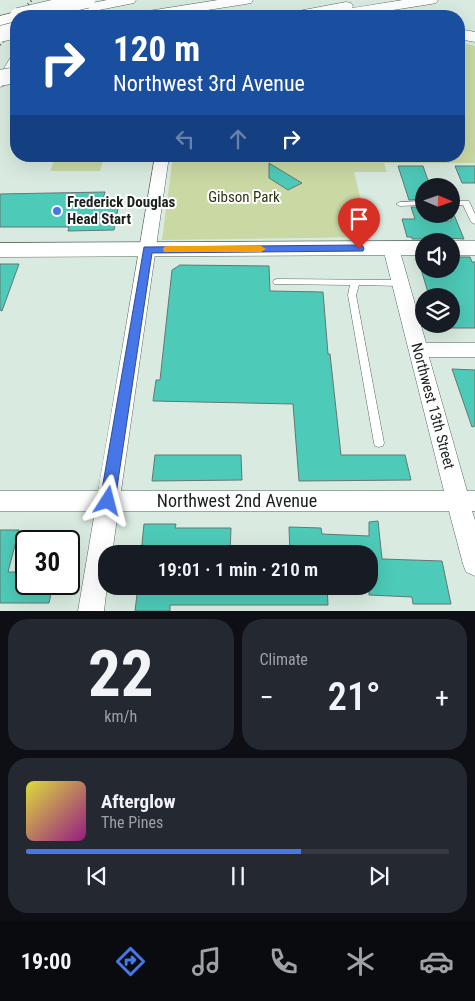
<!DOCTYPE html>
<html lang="en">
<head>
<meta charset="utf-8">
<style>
  body { margin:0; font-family:"Roboto Condensed",sans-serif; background:#242831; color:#f1f3f6; height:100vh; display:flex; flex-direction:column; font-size:19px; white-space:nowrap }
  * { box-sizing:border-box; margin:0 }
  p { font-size:16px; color:#9ea1a6 }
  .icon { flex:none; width:28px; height:28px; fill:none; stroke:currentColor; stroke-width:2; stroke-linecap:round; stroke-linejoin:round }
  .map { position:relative; height:611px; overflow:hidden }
  .panel { display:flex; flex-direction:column; gap:8px; padding:8px; background:#0d0f14; flex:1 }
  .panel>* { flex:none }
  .top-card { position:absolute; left:10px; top:10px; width:455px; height:152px; border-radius:20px; box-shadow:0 5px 20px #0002; background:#1a4fa0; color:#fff; overflow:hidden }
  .needle { width:32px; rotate:92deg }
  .fabs { position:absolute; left:415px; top:178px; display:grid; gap:10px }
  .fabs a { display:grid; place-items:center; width:45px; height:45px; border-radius:50%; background:#171b24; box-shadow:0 5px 20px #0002; font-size:25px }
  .speed { position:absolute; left:15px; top:530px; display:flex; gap:10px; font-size:25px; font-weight:700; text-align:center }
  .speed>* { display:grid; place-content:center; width:65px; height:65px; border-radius:50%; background:#171b24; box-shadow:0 5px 20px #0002; line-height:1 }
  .speed .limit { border:2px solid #111; border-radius:8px; background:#fff; color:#111 }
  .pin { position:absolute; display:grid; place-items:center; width:42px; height:42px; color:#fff; margin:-51px -21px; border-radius:50% 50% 50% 0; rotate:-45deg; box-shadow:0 0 5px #0007 }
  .pin .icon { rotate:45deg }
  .me { position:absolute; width:55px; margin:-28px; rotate:9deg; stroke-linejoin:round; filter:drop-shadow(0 0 4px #0008) }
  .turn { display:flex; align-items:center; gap:18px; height:105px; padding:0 20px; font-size:22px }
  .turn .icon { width:65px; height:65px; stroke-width:2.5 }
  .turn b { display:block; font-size:35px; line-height:42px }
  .lanes { display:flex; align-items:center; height:48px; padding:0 20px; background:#0003; justify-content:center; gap:25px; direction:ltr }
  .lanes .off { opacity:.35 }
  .big { font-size:38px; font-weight:600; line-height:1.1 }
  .panel .widget { flex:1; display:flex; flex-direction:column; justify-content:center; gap:8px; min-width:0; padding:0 18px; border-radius:20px; background:#242831 }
  .panel .dial { align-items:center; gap:0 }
  .dial b { font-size:65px; line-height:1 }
  .song { display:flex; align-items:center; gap:15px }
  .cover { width:60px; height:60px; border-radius:8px; background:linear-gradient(135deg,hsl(60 70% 55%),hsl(310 70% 35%)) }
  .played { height:5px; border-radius:2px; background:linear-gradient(90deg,#4676e7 65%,#363941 65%) }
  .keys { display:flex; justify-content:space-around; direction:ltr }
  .heat { display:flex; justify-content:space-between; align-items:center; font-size:28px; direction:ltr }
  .panel .tiles { flex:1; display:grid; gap:8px; grid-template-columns:1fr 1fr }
  .widget:last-child { grid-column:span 2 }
  .trip { position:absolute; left:98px; top:545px; width:280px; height:50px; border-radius:20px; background:#171b24; box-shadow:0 5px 20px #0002; font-weight:600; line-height:50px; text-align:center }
  .menu { display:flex; height:80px; justify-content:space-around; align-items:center; background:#090b0e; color:#9ea1a6 }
  .menu .icon { width:35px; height:35px }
  .menu .selected { color:#4676e7 }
  .menu b { font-size:22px; color:#f1f3f6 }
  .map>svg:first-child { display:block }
</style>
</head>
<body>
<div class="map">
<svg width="475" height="611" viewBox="0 0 475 611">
  <rect width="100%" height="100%" fill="#d9ebe0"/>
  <g fill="#cad8a4">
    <polygon points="459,42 475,46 475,163 384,163 387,172 354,172 370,237 162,240 173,156 459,156"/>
    <polygon points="56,156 104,157 100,171 50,171"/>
  </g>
  <g fill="#4ecab8" stroke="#647773">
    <polygon points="269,163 287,174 302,183 288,190 269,178"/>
    <polygon points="398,166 423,166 430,186 424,186 424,199 409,200"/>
    <polygon points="455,166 475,166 475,183 462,183"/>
    <polygon points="105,192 102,203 119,203 114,230 68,231 69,227 0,227 0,194"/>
    <polygon points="411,207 424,207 424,219 434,219 435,221 451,221 452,210 464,239 424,237 424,239 412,239 412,237 407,237 402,219 415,219"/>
    <polygon points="451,257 470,257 472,262 475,262 475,328 451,328 451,296 429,296 421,269 451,269"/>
    <polygon points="0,264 19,264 2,311 0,310"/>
    <polygon points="180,265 269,266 270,291 323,292 328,354 330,354 341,455 405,455 411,480 299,481 293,404 153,401 156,380 160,380 172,270"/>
    <polygon points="452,369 475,370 475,426 472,427"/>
    <polygon points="155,455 241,455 242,480 152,481"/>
    <polygon points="378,521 382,559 442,561 451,604 413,604 412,597 369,595 369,554 290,554 289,527 321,528 322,534 369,536 369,522"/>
    <polygon points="144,524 176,524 175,528 231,528 230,554 141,554"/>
    <polygon points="0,530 19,530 8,572 26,572 26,584 53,584 49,603 0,603"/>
    <polygon points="138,586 327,586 328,605 170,605 170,611 135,611"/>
  </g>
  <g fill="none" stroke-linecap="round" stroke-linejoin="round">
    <g stroke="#596960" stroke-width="1">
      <g id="lane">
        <polygon points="424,201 424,205 400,206 396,204 400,202"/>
        <polygon points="451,201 469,201 475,214 475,224 471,222 463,205 451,205"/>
        <polygon points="277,279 400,280 404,283 400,286 359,285 356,295 384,443 383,446 379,447 375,446 374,443 348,295 350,285 274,284 273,282 274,280"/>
      </g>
    </g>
    <g stroke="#596960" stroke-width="1">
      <g id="street">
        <polygon points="16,54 16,66 4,86 0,87 0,75 12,55"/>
        <polygon points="155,156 169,156 121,491 444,491 383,248 385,245 397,245 399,248 426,343 475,343 475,357 429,357 467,491 475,491 475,511 472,511 475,520 475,576 466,572 463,564 449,511 118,511 112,554 106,554 107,586 104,611 78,611 95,511 0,511 0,491 98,491"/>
      </g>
    </g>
    <g stroke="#596960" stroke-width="1">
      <g id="secondary">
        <polygon points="424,241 424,255 0,257 0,243"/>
        <polygon points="450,241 475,241 475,255 451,255"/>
      </g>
    </g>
    <g stroke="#596960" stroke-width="1">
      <g id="highway">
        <polygon points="107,0 136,0 134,3 69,16 46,15 48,12 53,11"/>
        <polygon points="218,0 253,0 251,3 246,4 169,16 135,16 137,13 142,12"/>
        <polygon points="403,0 438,0 436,3 431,4 355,16 286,16 288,13 293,12 346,2 351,3 353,6 352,8"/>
        <polygon points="16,12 23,16 16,16 16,21 0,26 0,16"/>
        <polygon points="459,29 475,32 475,42 459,39"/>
      </g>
    </g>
    <use href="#lane" fill="#fff" fill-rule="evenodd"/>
    <use href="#street" fill="#fff" fill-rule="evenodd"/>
    <use href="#secondary" fill="#fff" fill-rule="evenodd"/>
    <use href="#highway" fill="#fff" fill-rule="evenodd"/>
    <g stroke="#505a54" stroke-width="2.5" stroke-dasharray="1 3" stroke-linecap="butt">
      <polyline points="17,16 32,0"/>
      <polyline points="0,45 16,26"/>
    </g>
    <g stroke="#596960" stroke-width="17" stroke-linecap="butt">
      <g id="highway-bridge">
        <polyline points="18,16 87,0"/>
        <polyline points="0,34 16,30"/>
        <polyline points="0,78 16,75"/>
      </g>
    </g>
    <use href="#highway-bridge" stroke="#fff" stroke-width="16"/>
  </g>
  <polygon fill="#4676e7" stroke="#2e4d96" points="359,245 363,246 364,249 363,251 152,253 115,501 113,505 108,507 102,505 100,501 144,247"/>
  <polygon fill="#f59e0b" points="168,246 261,246 266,249 261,252 164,252 163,249 164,247"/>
  <circle fill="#4676e7" stroke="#fff" stroke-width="2" cx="57" cy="211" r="5"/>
  <g text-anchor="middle" stroke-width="4" stroke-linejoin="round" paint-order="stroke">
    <g font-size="15" fill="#2c330e" stroke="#fff">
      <text x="244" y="202">Gibson Park</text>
    </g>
    <g font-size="15" font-weight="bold" fill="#1a211d" stroke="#fff" text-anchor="start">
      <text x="67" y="207">Frederick Douglas<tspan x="67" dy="17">Head Start</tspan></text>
    </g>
    <g font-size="15" fill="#1a211d" stroke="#fff">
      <text transform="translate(433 406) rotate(75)" y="5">Northwest 13th Street</text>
    </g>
    <g font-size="18" fill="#1a211d" stroke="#fff">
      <text x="237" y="507">Northwest 2nd Avenue</text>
    </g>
  </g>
</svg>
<div class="fabs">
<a><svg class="needle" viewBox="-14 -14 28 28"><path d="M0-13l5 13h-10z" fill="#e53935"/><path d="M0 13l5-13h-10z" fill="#9ea1a6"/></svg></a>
<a><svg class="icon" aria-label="sound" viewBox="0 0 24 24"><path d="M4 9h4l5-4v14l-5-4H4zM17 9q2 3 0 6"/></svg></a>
<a><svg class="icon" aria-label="layers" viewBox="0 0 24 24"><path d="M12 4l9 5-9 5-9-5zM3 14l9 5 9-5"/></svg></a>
</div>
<div class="speed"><div class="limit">30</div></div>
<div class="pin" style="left:359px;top:249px;background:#d93025"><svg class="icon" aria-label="arrive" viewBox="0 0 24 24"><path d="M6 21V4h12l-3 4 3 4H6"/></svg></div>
<svg class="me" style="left:108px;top:501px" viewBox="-20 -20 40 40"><path d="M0-17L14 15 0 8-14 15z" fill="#4676e7" stroke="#fff" stroke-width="4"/></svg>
<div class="trip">19:01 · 1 min · 210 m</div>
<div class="top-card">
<div class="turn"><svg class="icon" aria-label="right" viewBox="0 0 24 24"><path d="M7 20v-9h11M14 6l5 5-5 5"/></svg><div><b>120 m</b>Northwest 3rd Avenue</div></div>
<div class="lanes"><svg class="icon off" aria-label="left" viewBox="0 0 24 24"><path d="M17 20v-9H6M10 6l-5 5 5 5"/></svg><svg class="icon off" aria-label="ahead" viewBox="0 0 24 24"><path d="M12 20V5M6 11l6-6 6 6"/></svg><svg class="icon" aria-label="right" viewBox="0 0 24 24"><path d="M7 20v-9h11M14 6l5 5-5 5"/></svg></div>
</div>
</div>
<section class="panel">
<div class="tiles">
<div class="widget dial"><b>22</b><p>km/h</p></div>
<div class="widget"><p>Climate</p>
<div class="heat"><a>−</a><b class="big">21°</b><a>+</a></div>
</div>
<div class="widget">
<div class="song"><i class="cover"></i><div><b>Afterglow</b><p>The Pines</p></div></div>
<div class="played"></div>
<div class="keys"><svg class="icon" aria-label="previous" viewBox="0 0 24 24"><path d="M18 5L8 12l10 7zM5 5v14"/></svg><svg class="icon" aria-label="pause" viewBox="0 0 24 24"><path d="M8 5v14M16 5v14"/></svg><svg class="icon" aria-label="next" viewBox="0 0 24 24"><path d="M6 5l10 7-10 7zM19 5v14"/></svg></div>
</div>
</div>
</section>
<nav class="menu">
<b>19:00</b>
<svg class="icon selected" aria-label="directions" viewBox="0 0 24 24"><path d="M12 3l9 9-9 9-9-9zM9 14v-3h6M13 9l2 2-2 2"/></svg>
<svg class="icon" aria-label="music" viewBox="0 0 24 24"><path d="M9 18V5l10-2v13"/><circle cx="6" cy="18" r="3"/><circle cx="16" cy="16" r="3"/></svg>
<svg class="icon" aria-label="phone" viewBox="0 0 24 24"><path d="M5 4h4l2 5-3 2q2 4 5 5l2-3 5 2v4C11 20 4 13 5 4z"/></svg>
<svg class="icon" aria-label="climate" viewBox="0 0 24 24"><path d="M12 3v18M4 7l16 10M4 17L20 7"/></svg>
<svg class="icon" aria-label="car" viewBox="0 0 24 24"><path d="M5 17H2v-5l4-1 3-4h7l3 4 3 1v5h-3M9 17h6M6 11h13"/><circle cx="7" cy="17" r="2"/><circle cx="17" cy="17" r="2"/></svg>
</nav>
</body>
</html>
